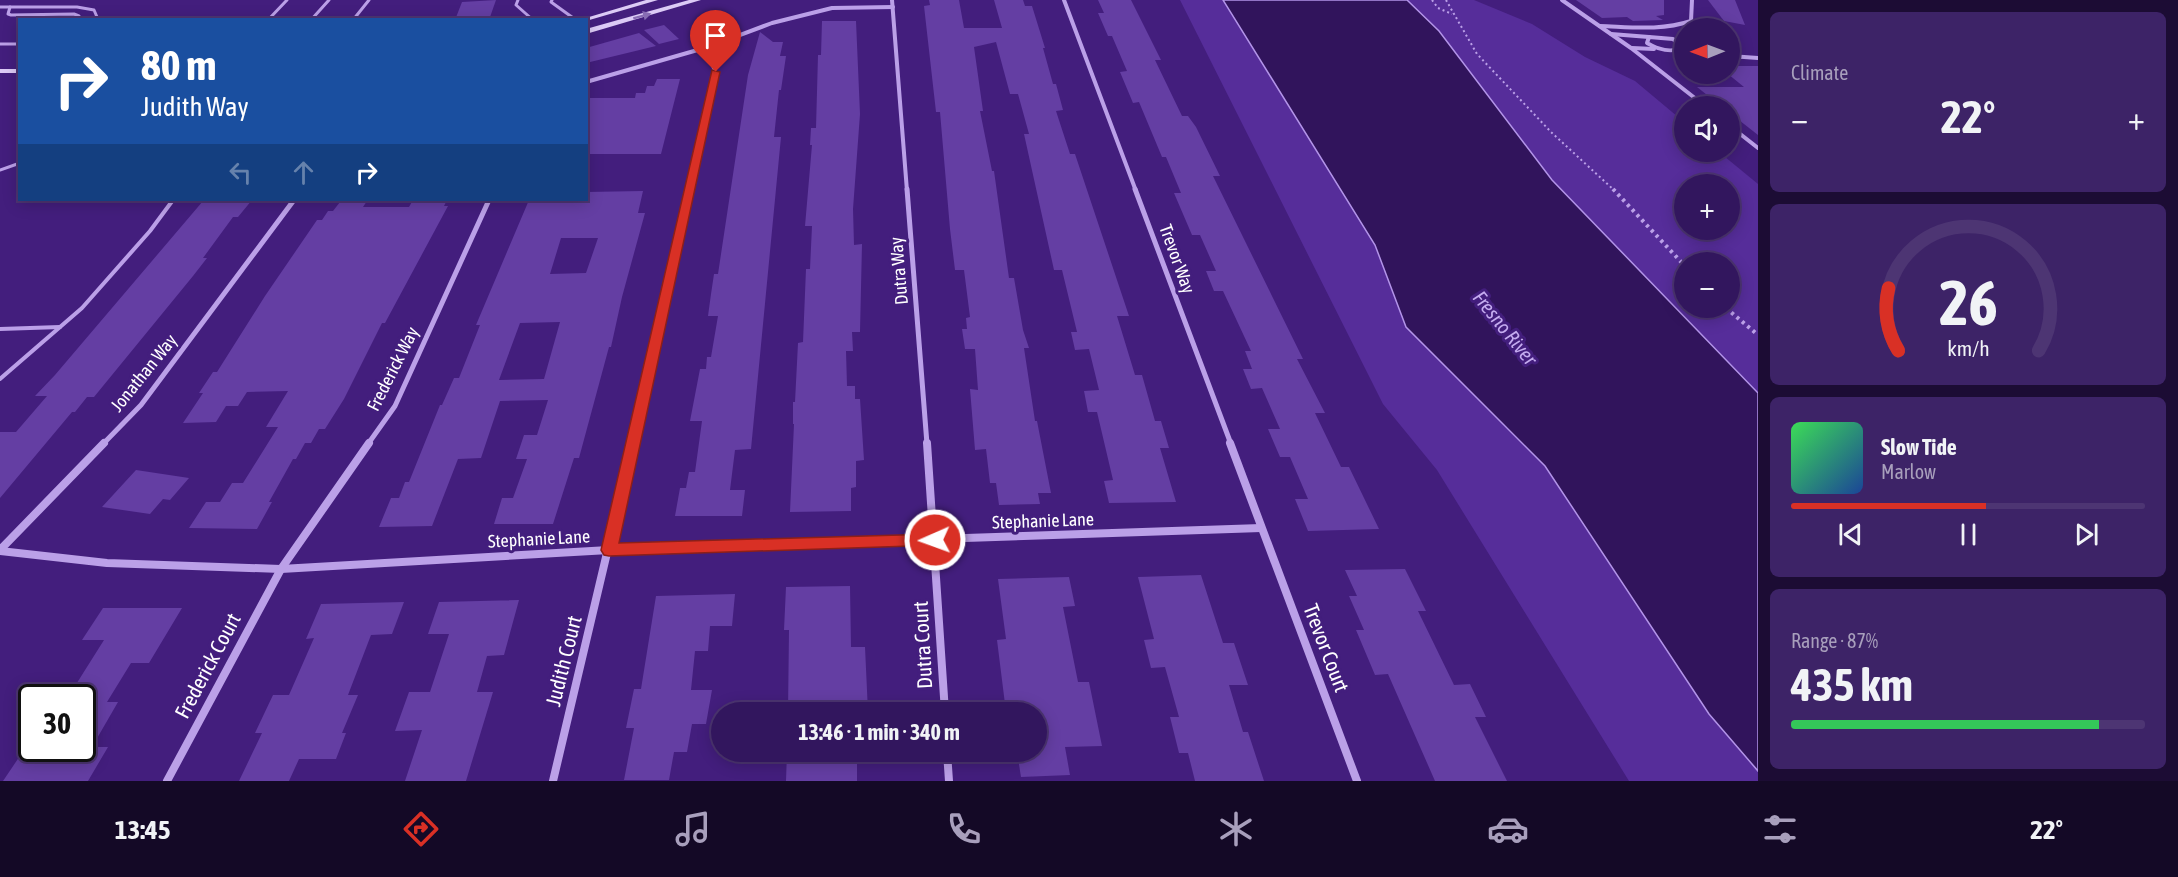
<!DOCTYPE html>
<html lang="en">
<head>
<meta charset="utf-8">
<style>
  body { margin:0; font-family:"Asap Condensed",sans-serif; background:#3d2367; color:#f1f3f6; height:100vh; display:flex; flex-direction:column; font-size:22px; white-space:nowrap }
  * { box-sizing:border-box; margin:0 }
  p { font-size:20px; color:#a89fbc }
  .icon { flex:none; width:33px; height:33px; fill:none; stroke:currentColor; stroke-width:2; stroke-linecap:round; stroke-linejoin:round }
  .map { position:relative; flex:1; overflow:hidden }
  .drawer { display:flex; flex-direction:column; gap:12px; padding:12px; background:#1c0c34; width:420px }
  .drawer>* { flex:none }
  .hud { position:absolute; left:18px; top:18px; width:570px; height:183px; border-radius:0px; box-shadow:0 3px 15px #0003,0 0 0 2px #4d3573; background:#1a4fa0; color:#fff; overflow:hidden }
  .needle { width:39px; rotate:269deg }
  .buttons { position:absolute; left:1674px; top:18px; display:grid; gap:12px }
  .buttons a { display:grid; place-items:center; width:66px; height:66px; border-radius:50%; background:#32165e; box-shadow:0 3px 15px #0003,0 0 0 2px #4d3573; font-size:30px }
  .speed { position:absolute; left:18px; top:684px; display:flex; gap:12px; font-size:30px; font-weight:700; text-align:center }
  .speed>* { display:grid; place-content:center; width:78px; height:78px; border-radius:50%; background:#32165e; box-shadow:0 3px 15px #0003,0 0 0 2px #4d3573; line-height:1 }
  .speed .limit { border:3px solid #111; border-radius:9px; background:#fff; color:#111 }
  .pin { position:absolute; display:grid; place-items:center; width:51px; height:51px; color:#fff; margin:-62px -26px; border-radius:50% 50% 50% 0; rotate:-45deg; box-shadow:0 0 6px #0007 }
  .pin .icon { rotate:45deg }
  .me { position:absolute; width:66px; margin:-33px; rotate:268deg; stroke-linejoin:round; filter:drop-shadow(0 0 4px #0008) }
  .turn { display:flex; align-items:center; gap:21px; height:126px; padding:0 24px; font-size:27px }
  .turn .icon { width:78px; height:78px; stroke-width:2.5 }
  .turn b { display:block; font-size:42px; line-height:51px }
  .lanes { display:flex; align-items:center; height:57px; padding:0 24px; background:#0003; justify-content:center; gap:30px; direction:ltr }
  .lanes .off { opacity:.35 }
  .big { font-size:45px; font-weight:700; line-height:1.1 }
  .drawer .card { flex:1; display:flex; flex-direction:column; justify-content:center; gap:9px; min-width:0; padding:0 21px; border-radius:9px; background:#3d2367 }
  .drawer .dial { align-items:center; gap:0 }
  .dial svg { height:156px; overflow:visible; fill:none; stroke:#4d3573; stroke-width:7; stroke-linecap:round; text-anchor:middle }
  .dial text { fill:#f1f3f6; stroke:none }
  .song { display:flex; align-items:center; gap:18px }
  .cover { width:72px; height:72px; border-radius:9px; background:linear-gradient(135deg,hsl(130 70% 55%),hsl(220 70% 35%)) }
  .played { height:6px; border-radius:3px; background:linear-gradient(90deg,#d93025 55%,#4d3573 55%) }
  .keys { display:flex; justify-content:space-around; direction:ltr }
  .heat { display:flex; justify-content:space-between; align-items:center; font-size:33px; direction:ltr }
  .charge { height:9px; border-radius:4px; background:linear-gradient(90deg,#34c759 87%,#4d3573 0) }
  .trip { position:absolute; left:711px; top:702px; width:336px; height:60px; border-radius:30px; background:#32165e; box-shadow:0 3px 15px #0003,0 0 0 2px #4d3573; font-weight:700; line-height:60px; text-align:center }
  .tab-bar { display:flex; height:96px; justify-content:space-around; align-items:center; background:#140926; color:#a89fbc }
  .tab-bar .icon { width:42px; height:42px }
  .tab-bar .current { color:#d93025 }
  .tab-bar b { font-size:27px; color:#f1f3f6 }
  main { display:flex; flex:1; min-height:0 }
  .map>svg:first-child { display:block }
</style>
</head>
<body>
<main>
<div class="map">
<svg width="1758" height="781" viewBox="0 0 1758 781">
  <rect width="100%" height="100%" fill="#431e7d"/>
  <path fill="#562d9a" fill-rule="evenodd" d="M1180 0H1474L1532 24 1585 57 1635 81 1684 122V152H1719L1758 184V781H1629L1437 470 1383 404ZM1684 184H1730V230H1684ZM1684 262H1730V308H1684Z"/>
  <polygon fill="#31145c" stroke="#b394e9" stroke-width="1.5" points="1223,0 1407,0 1439,31 1552,180 1758,393 1758,771 1709,714 1545,466 1406,327 1375,245"/>
  <g fill="#643ea3" fill-rule="evenodd">
    <polygon points="496,0 489,20 455,20 462,2"/>
    <polygon points="929,0 959,0 964,28 1002,28 994,0 1023,0 1025,6 1032,6 1045,48 1043,48 1053,84 1056,84 1063,110 1056,111 1070,154 1075,154 1129,316 1117,316 1135,375 1142,375 1155,421 1161,421 1169,448 1160,448 1176,502 1109,503 1104,481 1113,480 1097,412 1088,412 1084,391 1099,390 1089,349 1075,350 1071,332 1077,332 1062,270 1054,270 1024,134 1029,134 1018,94 1010,94 996,42 974,47 983,111 980,111 992,171 994,171 1009,278 1014,278 1023,330 1029,348 1024,348 1035,421 1037,421 1051,493 1038,493 1040,504 999,505 996,483 990,483 986,449 975,450 970,389 978,390 975,349 965,349 962,329 967,329 966,318 970,317 964,270 955,270 950,229 940,112 936,112 924,6 930,5"/>
    <polygon points="1098,0 1131,0 1161,60 1155,60 1182,116 1188,116 1196,127 1220,176 1213,176 1303,359 1297,359 1325,413 1315,413 1341,467 1349,467 1379,529 1308,531 1295,499 1308,499 1290,457 1280,457 1268,429 1280,429 1262,388 1251,389 1243,369 1252,369 1245,351 1251,351 1223,291 1214,291 1206,271 1216,271 1200,235 1192,235 1174,193 1181,193 1166,157 1162,157 1139,102 1133,103 1120,72 1127,71 1112,36 1108,36 1098,13 1104,13"/>
    <polygon points="1576,0 1664,0 1664,15 1656,16 1663,20 1633,21 1627,17 1602,18"/>
    <polygon points="1708,0 1735,0 1745,25 1724,21"/>
    <polygon points="822,21 856,21 860,114 853,209 854,245 862,244 860,332 852,332 853,351 846,351 847,386 855,386 855,399 860,399 864,460 856,461 856,487 851,488 851,511 790,512 794,424 793,424 793,402 795,402 798,343 803,342 806,269 810,269 812,226 805,226 812,145 810,145 811,128 816,128 818,55 821,55"/>
    <polygon points="664,25 679,39 659,44 644,30"/>
    <polygon points="760,32 773,42 783,42 780,56 786,56 781,90 779,90 774,137 781,137 751,449 735,450 730,490 745,490 742,516 675,516 680,488 686,488 689,472 695,472 702,421 690,421 700,369 706,369 707,357 711,357 718,316 708,316 711,294 714,274 718,274 748,75"/>
    <polygon points="639,33 656,46 586,63 586,48"/>
    <polygon points="1730,66 1758,66 1758,135 1730,113 1730,106 1721,106 1697,87 1744,87 1728,74"/>
    <polygon points="657,79 680,79 661,154 586,154 586,98 635,98 636,93 645,93 647,86 654,86"/>
    <path d="M643 191 638 213H645L622 297 611 347H609L579 458H574L553 524H494L502 498H513L527 459H516L524 435H537L548 400 500 401 481 458 458 459 432 526 379 527 391 498H399L405 482H409L440 405H442L454 378H459L480 325H476L529 200H586V192ZM561 238H598L586 273 550 274ZM560 322 544 379 499 380 520 323Z"/>
    <polygon points="207,200 252,200 238,217 233,217 203,258 207,258 193,276 94,397 87,397 75,412 72,412 0,498 0,432 16,432 47,396 35,396 55,375 203,201"/>
    <polygon points="413,200 447,200 444,206 448,206 385,323 382,323 344,399 325,429 319,429 311,443 305,443 296,459 293,459 269,502 272,502 257,529 189,528 206,502 220,502 232,483 243,483 278,427 266,427 288,391 247,392 238,406 226,406 216,422 183,423 203,393 199,393 213,372 217,372 265,296 317,220 322,220 328,211 333,211 340,202 367,201 363,207 409,207"/>
    <polygon points="136,470 189,478 170,500 163,499 150,514 102,507"/>
    <polygon points="1405,569 1426,611 1418,611 1454,685 1470,684 1486,717 1475,717 1507,781 1435,781 1388,674 1375,675 1356,630 1364,630 1349,596 1357,596 1345,570"/>
    <polygon points="1201,575 1223,643 1234,643 1248,685 1229,685 1243,732 1248,732 1264,781 1195,781 1188,753 1179,753 1170,717 1179,717 1165,667 1151,668 1144,640 1154,639 1138,577"/>
    <polygon points="1069,577 1075,606 1063,607 1078,682 1089,682 1102,746 1065,747 1070,775 1021,777 1017,752 1036,752 1036,712 1006,712 997,640 1006,639 998,579"/>
    <polygon points="850,586 851,647 865,647 868,712 788,712 789,630 784,630 786,587"/>
    <polygon points="735,594 732,626 710,626 708,651 695,651 691,690 712,690 706,724 692,724 687,752 674,752 669,780 624,780 634,728 626,728 634,689 641,689 656,596"/>
    <polygon points="519,600 504,655 487,656 477,692 493,692 466,781 405,781 422,730 395,731 409,692 430,692 449,634 428,634 439,602"/>
    <polygon points="404,602 392,634 371,635 348,695 358,695 342,733 346,733 336,759 299,759 289,781 239,781 262,733 255,733 273,695 289,695 314,638 306,639 321,604"/>
    <polygon points="103,608 182,608 149,663 131,663 107,702 118,702 92,747 108,747 88,781 3,781 32,738 32,754 35,748 82,748 82,686 75,686 104,640 82,640"/>
    <polygon points="787,752 857,752 857,781 786,781"/>
  </g>
  <g fill="none" stroke-linecap="round" stroke-linejoin="round">
    <g stroke="#bba0e8" stroke-width="2" stroke-dasharray="2 3" stroke-linecap="butt">
      <polyline points="1432,0 1438,8 1452,14"/>
      <polyline points="1446,0 1477,54 1551,132 1615,191"/>
    </g>
    <g stroke="#bba0e8" stroke-width="4" stroke-dasharray="3 4" stroke-linecap="butt">
      <polyline points="1613,189 1684,265"/>
      <polyline points="1726,308 1758,335"/>
    </g>
    <g stroke="#bba0e8" stroke-width="3">
      <polyline points="518,0 516,5 533,20"/>
      <polyline points="552,0 551,2 576,20"/>
      <polyline points="0,7 77,7 94,10 97,17 95,20"/>
      <polyline points="10,7 8,14 11,15 74,14 79,16 77,20"/>
      <polyline points="268,20 287,0"/>
      <polyline points="311,20 329,0"/>
      <polyline points="353,20 369,0"/>
      <polyline points="0,44 20,44"/>
      <polyline points="0,170 20,163"/>
    </g>
    <g stroke="#bba0e8" stroke-width="4">
      <polyline points="0,329 60,327"/>
      <polyline points="0,379 82,308 150,231 173,200"/>
    </g>
    <g stroke="#bba0e8" stroke-width="4">
      <polyline points="892,0 907,191"/>
      <polyline points="1064,0 1136,191"/>
      <polyline points="1562,0 1631,48 1705,106"/>
      <path d="M1600 26C1631 27 1661 31 1691 21L1692 0"/>
      <polyline points="1611,34 1649,37"/>
      <path d="M1649 37 1673 39 1683 48C1670 53 1659 50 1647 43Z"/>
      <polyline points="1632,48 1654,49"/>
      <polyline points="1730,56 1758,58"/>
      <polyline points="586,82 708,47 772,23 832,8 893,7"/>
      <polyline points="1730,126 1758,148"/>
      <polyline points="689,191 715,72 708,47"/>
    </g>
    <g stroke="#bba0e8" stroke-width="5">
      <polyline points="907,189 927,444"/>
      <polyline points="1135,189 1231,444"/>
      <polyline points="103,444 141,405 294,200"/>
      <polyline points="368,444 395,406 489,200"/>
      <polyline points="632,444 689,189"/>
    </g>
    <g stroke="#bba0e8" stroke-width="8">
      <polyline points="927,443 945,712"/>
      <polyline points="1230,443 1357,781"/>
      <polyline points="0,550 104,443"/>
      <polyline points="0,551 107,563 281,569 609,550 1261,528"/>
      <polyline points="947,752 949,781"/>
      <polyline points="167,781 281,569 369,443"/>
      <polyline points="553,781 633,443"/>
    </g>
    <g fill="#dccbf6" fill-rule="evenodd">
      <polygon points="646,0 658,0 586,21 586,20 579,20"/>
      <polygon points="689,0 701,0 586,34 586,29"/>
      <rect x="0" y="69" width="20" height="4"/>
    </g>
  </g>
  <defs><path id="oneway-solid" d="M-6-.8H1V-3.2L6.5 0L1 3.2V.8H-6Z" transform="scale(1.5)"/></defs>
  <use fill="#886cb3" href="#oneway-solid" transform="translate(642 16) rotate(-15)"/>
  <polygon fill="#d93025" stroke="#8d1f18" stroke-width="1.5" points="712,70 720,72 619,543 935,534 941,536 943,540 941,545 609,556 604,555 601,550"/>
  <g text-anchor="middle" stroke-width="6" stroke-linejoin="round" paint-order="stroke">
    <g font-size="18" fill="#fff" stroke="#431e7d">
      <text transform="translate(1177 259) rotate(70)" y="6">Trevor Way</text>
      <text transform="translate(899 271) rotate(-95)" y="6">Dutra Way</text>
      <text transform="translate(393 369) rotate(-63)" y="6">Frederick Way</text>
      <text transform="translate(144 373) rotate(-51)" y="6">Jonathan Way</text>
      <text transform="translate(1043 521) rotate(-2)" y="6">Stephanie Lane</text>
      <text transform="translate(539 539) rotate(-3)" y="6">Stephanie Lane</text>
    </g>
    <g font-size="20" font-style="italic" fill="#c5acf0" stroke="#431e7d">
      <text transform="translate(1505 328) rotate(51)" y="7">Fresno River</text>
    </g>
    <g font-size="21" fill="#fff" stroke="#431e7d">
      <text transform="translate(923 645) rotate(-93)" y="7">Dutra Court</text>
      <text transform="translate(1326 648) rotate(69)" y="7">Trevor Court</text>
      <text transform="translate(564 661) rotate(-76)" y="7">Judith Court</text>
      <text transform="translate(208 666) rotate(-62)" y="7">Frederick Court</text>
    </g>
  </g>
</svg>
<div class="buttons">
<a><svg class="needle" viewBox="-14 -14 28 28"><path d="M0-13l5 13h-10z" fill="#e53935"/><path d="M0 13l5-13h-10z" fill="#a89fbc"/></svg></a>
<a><svg class="icon" aria-label="sound" viewBox="0 0 24 24"><path d="M4 9h4l5-4v14l-5-4H4zM17 9q2 3 0 6"/></svg></a>
<a>+</a>
<a>−</a>
</div>
<div class="speed"><div class="limit">30</div></div>
<div class="pin" style="left:716px;top:72px;background:#d93025"><svg class="icon" aria-label="arrive" viewBox="0 0 24 24"><path d="M6 21V4h12l-3 4 3 4H6"/></svg></div>
<svg class="me" style="left:935px;top:540px" viewBox="-20 -20 40 40"><circle r="17" fill="#d93025" stroke="#fff" stroke-width="3"/><path d="M0-11L8 9 0 5-8 9z" fill="#fff"/></svg>
<div class="trip">13:46 · 1 min · 340 m</div>
<div class="hud">
<div class="turn"><svg class="icon" aria-label="right" viewBox="0 0 24 24"><path d="M7 20v-9h11M14 6l5 5-5 5"/></svg><div><b>80 m</b>Judith Way</div></div>
<div class="lanes"><svg class="icon off" aria-label="left" viewBox="0 0 24 24"><path d="M17 20v-9H6M10 6l-5 5 5 5"/></svg><svg class="icon off" aria-label="ahead" viewBox="0 0 24 24"><path d="M12 20V5M6 11l6-6 6 6"/></svg><svg class="icon" aria-label="right" viewBox="0 0 24 24"><path d="M7 20v-9h11M14 6l5 5-5 5"/></svg></div>
</div>
</div>
<section class="drawer">
<div class="card"><p>Climate</p>
<div class="heat"><a>−</a><b class="big">22°</b><a>+</a></div>
</div>
<div class="card dial"><svg viewBox="0 0 100 80">
<path d="M14 69A42 42 0 1 1 86 69"/>
<path d="M14 69A42 42 0 0 1 9 37" stroke="#d93025"/>
<text x="50" y="56" font-size="32" font-weight="700">26</text>
<text x="50" y="72" font-size="11">km/h</text>
</svg></div>
<div class="card">
<div class="song"><i class="cover"></i><div><b>Slow Tide</b><p>Marlow</p></div></div>
<div class="played"></div>
<div class="keys"><svg class="icon" aria-label="previous" viewBox="0 0 24 24"><path d="M18 5L8 12l10 7zM5 5v14"/></svg><svg class="icon" aria-label="pause" viewBox="0 0 24 24"><path d="M8 5v14M16 5v14"/></svg><svg class="icon" aria-label="next" viewBox="0 0 24 24"><path d="M6 5l10 7-10 7zM19 5v14"/></svg></div>
</div>
<div class="card"><p>Range · 87%</p><b class="big">435 km</b><div class="charge"></div></div>
</section>
</main>
<nav class="tab-bar">
<b>13:45</b>
<svg class="icon current" aria-label="directions" viewBox="0 0 24 24"><path d="M12 3l9 9-9 9-9-9zM9 14v-3h6M13 9l2 2-2 2"/></svg>
<svg class="icon" aria-label="music" viewBox="0 0 24 24"><path d="M9 18V5l10-2v13"/><circle cx="6" cy="18" r="3"/><circle cx="16" cy="16" r="3"/></svg>
<svg class="icon" aria-label="phone" viewBox="0 0 24 24"><path d="M5 4h4l2 5-3 2q2 4 5 5l2-3 5 2v4C11 20 4 13 5 4z"/></svg>
<svg class="icon" aria-label="climate" viewBox="0 0 24 24"><path d="M12 3v18M4 7l16 10M4 17L20 7"/></svg>
<svg class="icon" aria-label="car" viewBox="0 0 24 24"><path d="M5 17H2v-5l4-1 3-4h7l3 4 3 1v5h-3M9 17h6M6 11h13"/><circle cx="7" cy="17" r="2"/><circle cx="17" cy="17" r="2"/></svg>
<svg class="icon" aria-label="filters" viewBox="0 0 24 24"><path d="M4 7h16M4 17h16"/><circle cx="9" cy="7" r="2"/><circle cx="15" cy="17" r="2"/></svg>
<b>22°</b>
</nav>
</body>
</html>
